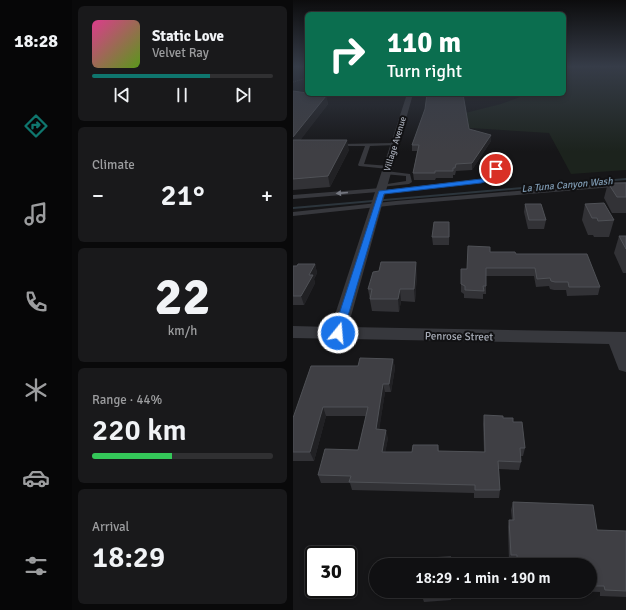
<!DOCTYPE html>
<html lang="en">
<head>
<meta charset="utf-8">
<style>
  body { margin:0; font-family:Signika,sans-serif; background:#19191b; color:#f1f3f6; height:100vh; display:flex; flex-direction:column; font-size:15px; white-space:nowrap }
  * { box-sizing:border-box; margin:0 }
  p { font-size:13px; color:#9c9d9f }
  .icon { flex:none; width:22px; height:22px; fill:none; stroke:currentColor; stroke-width:2; stroke-linecap:round; stroke-linejoin:round }
  .map { position:relative; flex:1; overflow:hidden }
  .panel { display:flex; flex-direction:column; gap:6px; padding:6px; background:#09090a; width:221px }
  .panel>* { flex:none }
  .hud { position:absolute; left:12px; top:12px; width:261px; height:84px; border-radius:6px; box-shadow:0 2px 6px #0003,0 0 0 1px #303032; background:#0b6e4f; color:#fff; overflow:hidden }
  .speed { position:absolute; left:12px; top:546px; display:flex; gap:8px; font-size:20px; font-weight:700; text-align:center }
  .speed>* { display:grid; place-content:center; width:52px; height:52px; border-radius:50%; background:#101012; box-shadow:0 2px 6px #0003,0 0 0 1px #303032; line-height:1 }
  .speed .limit { border:2px solid #111; border-radius:6px; background:#fff; color:#111 }
  .pin { position:absolute; display:grid; place-items:center; width:34px; height:34px; color:#fff; margin:-17px; border:2px solid #fff; border-radius:50%; box-shadow:0 1px 4px #0007 }
  .me { position:absolute; width:44px; margin:-22px; rotate:17deg; stroke-linejoin:round; filter:drop-shadow(0 0 3px #0008) }
  .turn { display:flex; align-items:center; gap:14px; height:84px; padding:0 16px; font-size:18px }
  .turn .icon { width:52px; height:52px; stroke-width:2.5 }
  .turn b { display:block; font-size:28px; line-height:34px }
  .big { font-size:30px; font-weight:600; line-height:1.1 }
  .panel .card { flex:1; display:flex; flex-direction:column; justify-content:center; gap:6px; min-width:0; padding:0 14px; border-radius:6px; background:#19191b }
  .panel .dial { align-items:center; gap:0 }
  .dial b { font-size:52px; line-height:1 }
  .song { display:flex; align-items:center; gap:12px }
  .cover { width:48px; height:48px; border-radius:6px; background:linear-gradient(135deg,hsl(330 70% 55%),hsl(90 70% 35%)) }
  .played { height:4px; border-radius:2px; background:linear-gradient(90deg,#0f766e 65%,#303032 65%) }
  .keys { display:flex; justify-content:space-around; direction:ltr }
  .heat { display:flex; justify-content:space-between; align-items:center; font-size:22px; direction:ltr }
  .charge { height:6px; border-radius:3px; background:linear-gradient(90deg,#34c759 44%,#303032 0) }
  .trip { position:absolute; left:76px; top:558px; width:228px; height:40px; border-radius:20px; background:#101012; box-shadow:0 2px 6px #0003,0 0 0 1px #303032; font-weight:600; line-height:40px; text-align:center }
  main { display:flex; flex:1; min-height:0 }
  .dock { display:flex; flex-direction:column; width:72px; justify-content:space-around; align-items:center; background:#060607; color:#9c9d9f }
  .dock .icon { width:28px; height:28px }
  .dock .active { color:#0f766e }
  .dock b { font-size:18px; color:#f1f3f6 }
  .map>svg:first-child { display:block }
</style>
</head>
<body>
<main>
<nav class="dock">
<b>18:28</b>
<svg class="icon active" aria-label="directions" viewBox="0 0 24 24"><path d="M12 3l9 9-9 9-9-9zM9 14v-3h6M13 9l2 2-2 2"/></svg>
<svg class="icon" aria-label="music" viewBox="0 0 24 24"><path d="M9 18V5l10-2v13"/><circle cx="6" cy="18" r="3"/><circle cx="16" cy="16" r="3"/></svg>
<svg class="icon" aria-label="phone" viewBox="0 0 24 24"><path d="M5 4h4l2 5-3 2q2 4 5 5l2-3 5 2v4C11 20 4 13 5 4z"/></svg>
<svg class="icon" aria-label="climate" viewBox="0 0 24 24"><path d="M12 3v18M4 7l16 10M4 17L20 7"/></svg>
<svg class="icon" aria-label="car" viewBox="0 0 24 24"><path d="M5 17H2v-5l4-1 3-4h7l3 4 3 1v5h-3M9 17h6M6 11h13"/><circle cx="7" cy="17" r="2"/><circle cx="17" cy="17" r="2"/></svg>
<svg class="icon" aria-label="filters" viewBox="0 0 24 24"><path d="M4 7h16M4 17h16"/><circle cx="9" cy="7" r="2"/><circle cx="15" cy="17" r="2"/></svg>
</nav>
<section class="panel">
<div class="card">
<div class="song"><i class="cover"></i><div><b>Static Love</b><p>Velvet Ray</p></div></div>
<div class="played"></div>
<div class="keys"><svg class="icon" aria-label="previous" viewBox="0 0 24 24"><path d="M18 5L8 12l10 7zM5 5v14"/></svg><svg class="icon" aria-label="pause" viewBox="0 0 24 24"><path d="M8 5v14M16 5v14"/></svg><svg class="icon" aria-label="next" viewBox="0 0 24 24"><path d="M6 5l10 7-10 7zM19 5v14"/></svg></div>
</div>
<div class="card"><p>Climate</p>
<div class="heat"><a>−</a><b class="big">21°</b><a>+</a></div>
</div>
<div class="card dial"><b>22</b><p>km/h</p></div>
<div class="card"><p>Range · 44%</p><b class="big">220 km</b><div class="charge"></div></div>
<div class="card"><p>Arrival</p><b class="big">18:29</b></div>
</section>
<div class="map">
<svg width="333" height="610" viewBox="0 0 333 610">
  <rect width="100%" height="100%" fill="#161618"/>
  <polygon fill="#1c231d" points="271,67 333,68 333,170 278,174 256,133 161,127 164,115 208,104 227,97 224,94 271,94"/>
  <g fill="none" stroke-linecap="round" stroke-linejoin="round">
    <polygon fill="#2c353c" fill-rule="evenodd" points="333,178 333,180 0,209 0,207"/>
    <polyline stroke="#3d3f44" stroke-width="1" stroke-dasharray="1 1" stroke-linecap="butt" points="0,82 14,78"/>
    <g fill="#37383d" fill-rule="evenodd">
      <polygon points="101,143 103,144 103,145 77,146 71,164 97,166 97,168 95,169 66,166 65,165 72,146 46,146 44,145 46,144"/>
      <path d="M203 167 206 169C206 179 196 180 188 183L88 194 85 192 0 199V195L88 188 91 190 187 179C194 177 200 177 200 169Z"/>
      <polygon points="93,171 117,174 119,182 116,184 88,187 88,185 113,181 113,176 91,174 91,172"/>
      <polygon points="333,182 333,186 103,205 0,216 0,212 103,201"/>
    </g>
    <g fill="#37383d" fill-rule="evenodd">
      <polygon points="308,66 315,66 312,68"/>
      <polygon points="114,94 120,94 55,327 333,332 333,372 326,370 316,344 0,338 0,326 38,327"/>
    </g>
  </g>
  <g fill="#323236">
    <polygon points="0,91 33,96 35,104 7,140 56,150 37,187 0,190"/>
    <polygon points="132,109 176,129 198,141 179,170 163,171 162,175 160,175 160,178 143,178 142,180 121,180 120,173 124,151 119,151 119,145"/>
    <polygon points="315,183 333,183 333,213 319,213 311,198"/>
    <polygon points="232,204 253,220 251,229 235,229 231,212"/>
    <polygon points="292,204 321,220 316,237 301,237 300,235 295,235 289,220"/>
    <polygon points="156,222 156,245 140,245 139,237"/>
    <polygon points="326,236 333,236 333,273 330,273 321,253"/>
    <polygon points="197,252 223,254 307,287 305,295 274,296 273,290 261,290 257,289 256,286 243,287 241,276 193,276 193,294 190,294 190,299 171,298 171,294 168,292 168,284 174,269"/>
    <polygon points="22,264 24,273 21,279 22,283 11,305 0,305 0,266"/>
    <polygon points="124,274 122,302 108,301 106,312 79,311 75,289"/>
    <polygon points="100,359 102,368 98,392 92,392 86,429 95,438 92,452 119,452 145,445 146,451 191,452 190,424 191,415 210,418 220,422 232,448 230,456 227,456 228,462 226,470 206,469 207,490 206,498 181,498 181,493 59,490 57,483 28,483 25,475 65,450 73,416 33,416 21,461 0,461 0,418 65,366"/>
    <polygon points="220,502 304,530 333,531 333,597 307,596 307,592 280,591 297,591 297,565 222,565 222,562 216,562 215,527 216,520 219,520 218,510"/>
    <polygon points="158,591 158,600 131,602 129,596"/>
  </g>
  <g fill="#212124">
    <polygon points="33,96 35,104 0,150 0,137"/>
    <polygon points="198,135 198,141 179,170 179,163"/>
    <polygon points="54,140 56,150 37,187 35,176"/>
    <polygon points="156,222 157,230 156,245"/>
    <polygon points="123,262 124,274 122,302 121,289"/>
    <polygon points="22,264 24,273 21,279 22,283 11,305 8,296 16,275"/>
    <polygon points="107,289 108,301 106,312 105,299"/>
    <polygon points="100,359 102,368 98,392 96,384"/>
    <polygon points="90,384 92,392 85,438 83,429"/>
    <polygon points="30,407 33,416 21,461 17,452"/>
    <polygon points="93,430 95,438 91,461 89,452"/>
  </g>
  <g fill="#3f3f44" stroke="#4f5156">
    <polygon points="0,91 14,93 14,94 19,94 33,96 0,137"/>
    <polygon points="134,94 170,94 176,129 198,135 179,163 163,164 162,168 160,168 160,171 142,171 142,173 120,173 126,145 119,145 132,109"/>
    <polygon points="0,140 54,140 35,176 0,179"/>
    <polygon points="315,183 333,183 333,197 324,197"/>
    <polygon points="311,203 321,220 305,221 304,218 299,218 292,204"/>
    <polygon points="232,204 248,204 253,220 236,220"/>
    <polygon points="141,222 156,222 156,237 139,237"/>
    <polygon points="326,236 333,236 333,249"/>
    <polygon points="175,246 197,247 197,252 222,252 223,254 294,254 307,287 276,287 275,282 262,282 258,281 257,278 244,279 242,268 193,268 193,286 190,286 191,291 172,290 172,286 168,284 168,269 174,269"/>
    <polygon points="88,262 123,262 121,289 107,289 105,299 77,299 79,289 75,289 80,272 86,271"/>
    <polygon points="5,264 22,264 16,275 20,275 8,296 0,296 0,266 4,266"/>
    <polygon points="67,358 100,359 96,384 90,384 83,429 93,430 89,452 119,452 120,445 145,445 145,451 192,452 191,415 210,416 210,418 220,418 220,422 229,422 232,448 227,448 228,462 205,461 207,490 182,490 182,485 56,482 58,476 25,475 32,449 65,450 75,407 30,407 17,452 0,452 0,418 18,366 65,366"/>
    <polygon points="220,502 300,505 304,530 333,531 333,591 312,590 311,586 297,586 297,565 224,565 224,555 218,555 216,520 221,520"/>
    <polygon points="158,557 158,565 130,565 131,558"/>
    <polygon points="129,591 158,591 158,595 129,596"/>
  </g>
  <defs><path id="oneway-solid" d="M-6-.8H1V-3.2L6.5 0L1 3.2V.8H-6Z"/></defs>
  <use fill="#757881" href="#oneway-solid" transform="translate(49 193) rotate(175)"/>
  <linearGradient id="sky" x2="0" y2="1"><stop stop-color="#0c0c0d"/><stop offset="0.44" stop-color="#363c48"/><stop offset="1" stop-color="#363c48" stop-opacity="0"/></linearGradient>
  <rect width="333" height="151" fill="url(#sky)"/>
  <polygon fill="#1a73e8" stroke="#114b97" points="203,167 206,169 206,173 202,179 188,183 91,194 50,333 45,336 41,335 40,333 86,191 188,179 198,176 200,169"/>
  <g text-anchor="middle" stroke-width="4" stroke-linejoin="round" paint-order="stroke">
    <g font-size="9" fill="#a8adb8" stroke="#111113">
      <text transform="translate(102 144) rotate(-73)" y="3">Village Avenue</text>
    </g>
    <g font-size="10" font-style="italic" fill="#7f9bb3" stroke="#111113">
      <text transform="translate(274 184) rotate(-5)" y="4">La Tuna Canyon Wash</text>
    </g>
    <g font-size="11" fill="#a8adb8" stroke="#111113">
      <text transform="translate(166 336) rotate(1)" y="4">Penrose Street</text>
    </g>
  </g>
</svg>
<div class="speed"><div class="limit">30</div></div>
<div class="pin" style="left:203px;top:169px;background:#d93025"><svg class="icon" aria-label="arrive" viewBox="0 0 24 24"><path d="M6 21V4h12l-3 4 3 4H6"/></svg></div>
<svg class="me" style="left:45px;top:333px" viewBox="-20 -20 40 40"><circle r="17" fill="#1a73e8" stroke="#fff" stroke-width="3"/><path d="M0-11L8 9 0 5-8 9z" fill="#fff"/></svg>
<div class="trip">18:29 · 1 min · 190 m</div>
<div class="hud">
<div class="turn"><svg class="icon" aria-label="right" viewBox="0 0 24 24"><path d="M7 20v-9h11M14 6l5 5-5 5"/></svg><div><b>110 m</b>Turn right</div></div>
</div>
</div>
</main>
</body>
</html>
